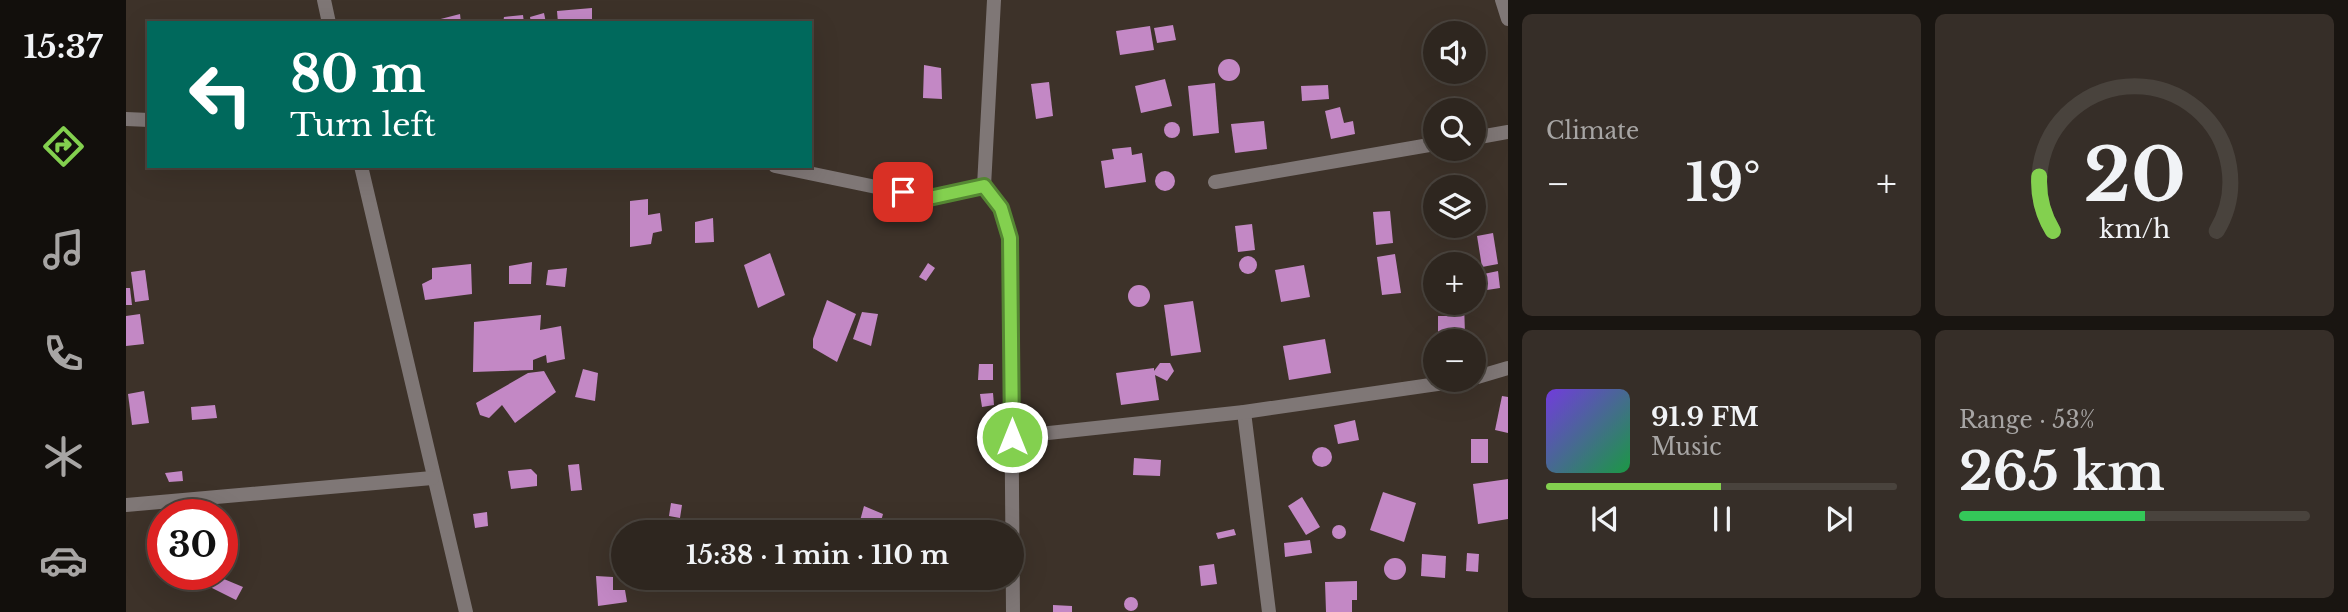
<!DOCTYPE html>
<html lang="en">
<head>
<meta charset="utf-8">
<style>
  body { margin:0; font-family:"Libre Baskerville",serif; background:#362e28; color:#f1f3f6; height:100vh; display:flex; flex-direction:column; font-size:26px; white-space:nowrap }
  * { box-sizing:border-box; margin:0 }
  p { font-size:23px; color:#a7a5a4 }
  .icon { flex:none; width:38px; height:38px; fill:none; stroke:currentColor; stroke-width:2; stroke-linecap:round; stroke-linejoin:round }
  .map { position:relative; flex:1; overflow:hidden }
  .side { display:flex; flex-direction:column; gap:14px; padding:14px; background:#191511; width:840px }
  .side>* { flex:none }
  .guide { position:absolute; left:21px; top:21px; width:665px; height:147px; border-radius:0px; box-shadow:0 7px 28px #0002,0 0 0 2px #49433d; background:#00695c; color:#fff; overflow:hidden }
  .tools { position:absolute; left:1297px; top:21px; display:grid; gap:14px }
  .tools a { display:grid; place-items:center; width:63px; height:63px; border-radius:50%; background:#2e261f; box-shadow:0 7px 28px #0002,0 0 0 2px #49433d; font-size:35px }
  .speed { position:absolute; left:21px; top:499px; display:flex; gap:14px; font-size:35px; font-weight:700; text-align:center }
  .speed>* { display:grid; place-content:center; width:91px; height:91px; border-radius:50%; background:#2e261f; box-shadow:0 7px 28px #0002,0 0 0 2px #49433d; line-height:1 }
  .speed .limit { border:10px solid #d22; background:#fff; color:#111 }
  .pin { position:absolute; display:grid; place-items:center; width:60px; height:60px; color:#fff; margin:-30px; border-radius:14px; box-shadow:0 4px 10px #0006 }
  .me { position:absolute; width:77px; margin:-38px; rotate:0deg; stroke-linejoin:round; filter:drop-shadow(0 0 5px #0008) }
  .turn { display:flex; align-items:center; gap:24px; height:147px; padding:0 28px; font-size:32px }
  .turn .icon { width:91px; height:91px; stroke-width:2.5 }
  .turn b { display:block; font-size:49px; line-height:60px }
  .big { font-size:52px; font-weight:700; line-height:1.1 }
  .side .tile { flex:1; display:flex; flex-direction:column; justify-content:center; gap:10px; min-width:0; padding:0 24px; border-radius:10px; background:#362e28 }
  .side .dial { align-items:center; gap:0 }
  .dial svg { height:182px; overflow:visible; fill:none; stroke:#49433d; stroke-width:7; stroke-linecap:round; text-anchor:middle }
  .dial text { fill:#f1f3f6; stroke:none }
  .song { display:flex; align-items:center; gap:21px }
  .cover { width:84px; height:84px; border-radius:10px; background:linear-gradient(135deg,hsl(260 70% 55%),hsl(140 70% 35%)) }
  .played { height:7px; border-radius:4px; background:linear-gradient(90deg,#83d04f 50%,#49433d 50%) }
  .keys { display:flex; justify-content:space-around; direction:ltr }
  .heat { display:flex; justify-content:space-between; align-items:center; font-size:38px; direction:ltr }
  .charge { height:10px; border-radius:5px; background:linear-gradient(90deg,#34c759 53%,#49433d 0) }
  .side .tiles { flex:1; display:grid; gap:14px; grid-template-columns:repeat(2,1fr) }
  .trip { position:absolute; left:485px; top:520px; width:413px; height:70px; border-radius:35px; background:#2e261f; box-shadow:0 7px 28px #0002,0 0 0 2px #49433d; font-weight:700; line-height:70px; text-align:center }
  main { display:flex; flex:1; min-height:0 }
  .tab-bar { display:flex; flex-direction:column; width:126px; justify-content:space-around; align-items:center; background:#120f0c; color:#a7a5a4 }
  .tab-bar .icon { width:49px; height:49px }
  .tab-bar .active { color:#83d04f }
  .tab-bar b { font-size:32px; color:#f1f3f6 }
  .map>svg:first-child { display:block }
</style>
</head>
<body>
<main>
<nav class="tab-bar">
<b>15:37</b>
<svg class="icon active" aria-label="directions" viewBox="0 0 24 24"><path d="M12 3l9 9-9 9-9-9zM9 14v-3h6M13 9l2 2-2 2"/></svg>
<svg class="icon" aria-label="music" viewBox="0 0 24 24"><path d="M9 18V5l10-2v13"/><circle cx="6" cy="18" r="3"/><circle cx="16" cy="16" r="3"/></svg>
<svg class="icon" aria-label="phone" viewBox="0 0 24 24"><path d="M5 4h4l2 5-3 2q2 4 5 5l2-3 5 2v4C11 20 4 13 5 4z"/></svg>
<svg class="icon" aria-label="climate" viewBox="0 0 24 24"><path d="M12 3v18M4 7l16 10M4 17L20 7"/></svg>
<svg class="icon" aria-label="car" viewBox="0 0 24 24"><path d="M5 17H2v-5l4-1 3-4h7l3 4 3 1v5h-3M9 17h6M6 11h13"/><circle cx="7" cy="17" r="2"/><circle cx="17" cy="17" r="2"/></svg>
</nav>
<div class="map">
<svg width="1382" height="612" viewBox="0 0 1382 612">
  <rect width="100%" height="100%" fill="#3d3229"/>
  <g fill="#c388c5">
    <polygon points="466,8 466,23 432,23 431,11"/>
    <polygon points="418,13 420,23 405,23 404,17"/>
    <polygon points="334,14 335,23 303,23 303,22"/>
    <polygon points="397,15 398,23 377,23 378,17"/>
    <polygon points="1047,25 1050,40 1031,43 1028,28"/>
    <polygon points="1024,26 1028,50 994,55 990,31"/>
    <circle cx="1103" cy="70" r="11"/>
    <polygon points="798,65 815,68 816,99 797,98"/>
    <polygon points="1039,79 1046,106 1015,113 1009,86"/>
    <polygon points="923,82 927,116 910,119 905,84"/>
    <polygon points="1089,83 1093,133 1067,136 1062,86"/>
    <polygon points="1202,85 1203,99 1176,101 1175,86"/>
    <polygon points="1214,107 1218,123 1227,121 1229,134 1205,139 1199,111"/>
    <polygon points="1138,121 1141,149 1109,153 1105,124"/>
    <circle cx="1046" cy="130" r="8"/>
    <polygon points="1005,147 1006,155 1016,153 1020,182 979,188 975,161 988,159 986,149"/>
    <circle cx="1039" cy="181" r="10"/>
    <polygon points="522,199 522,215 534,213 536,231 527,233 525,244 504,247 504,201"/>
    <polygon points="1264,211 1267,243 1250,245 1247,212"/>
    <polygon points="587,218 588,242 569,243 569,222"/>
    <polygon points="1126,224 1129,250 1112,252 1109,226"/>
    <polygon points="1367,233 1372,264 1356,267 1351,236"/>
    <polygon points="644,253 659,295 632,308 618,265"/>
    <polygon points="1269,254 1275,293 1256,295 1251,257"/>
    <circle cx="1122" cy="265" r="9"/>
    <polygon points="406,262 405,284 383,284 383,266"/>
    <polygon points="802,263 809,268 800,281 793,277"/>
    <polygon points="345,264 346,294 299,300 296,284 306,279 306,268"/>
    <polygon points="1178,265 1184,297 1155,302 1149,270"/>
    <polygon points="441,268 439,287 420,285 422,270"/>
    <polygon points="19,270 23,300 9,302 5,272"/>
    <polygon points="1372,271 1374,288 1348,292 1348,276"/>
    <circle cx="1013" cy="296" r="11"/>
    <polygon points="0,288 4,288 6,305 0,305"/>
    <polygon points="701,300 730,314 711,362 687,348 687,339"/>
    <polygon points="1067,301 1075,352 1045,356 1038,305"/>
    <polygon points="1325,303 1338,303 1339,334 1312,335 1312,316 1325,316"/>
    <polygon points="736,312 752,314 745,346 727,339"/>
    <polygon points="14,314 18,344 0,346 0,316"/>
    <polygon points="415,315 414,330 435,326 439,359 421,363 420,355 407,360 407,370 347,372 348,322"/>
    <polygon points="1199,339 1205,373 1163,380 1157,346"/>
    <polygon points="1034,363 1044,363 1048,371 1041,381 1029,375 1033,400 995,405 990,373 1028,368 1028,371"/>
    <polygon points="853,364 867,364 867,380 852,380"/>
    <polygon points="457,369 472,373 469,401 449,397"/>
    <polygon points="418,371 430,392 389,423 376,405 363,418 354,415 350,403 402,373"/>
    <polygon points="18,391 23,423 6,425 2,394"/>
    <polygon points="867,393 868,405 856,407 854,394"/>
    <polygon points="1376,396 1382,397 1382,433 1369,430"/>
    <polygon points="89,405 91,418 66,420 65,407"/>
    <polygon points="1229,420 1233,440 1212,444 1208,425"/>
    <rect x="1345" y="439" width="17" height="24"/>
    <circle cx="1196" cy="457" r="10"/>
    <polygon points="1008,458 1035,460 1034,476 1007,475"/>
    <polygon points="453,464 456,490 445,491 442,465"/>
    <polygon points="405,469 411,475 411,486 385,489 382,471"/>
    <polygon points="56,471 57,481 43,482 39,473"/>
    <polygon points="1382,479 1382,519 1352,524 1347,484"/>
    <polygon points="1257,492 1290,503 1278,542 1244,530"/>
    <polygon points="1176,497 1194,527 1180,535 1162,506"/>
    <polygon points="545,503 556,505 554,518 543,516"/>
    <polygon points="738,506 757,514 752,532 731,532"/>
    <polygon points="361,512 362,526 349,528 347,514"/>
    <circle cx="1213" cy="532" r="7"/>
    <polygon points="1108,529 1110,535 1092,539 1090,533"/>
    <polygon points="1184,540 1186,553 1159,557 1158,543"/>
    <polygon points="1341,553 1353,554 1352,572 1340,571"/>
    <polygon points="1296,554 1320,556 1319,578 1295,576"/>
    <circle cx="1269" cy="569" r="11"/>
    <polygon points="1088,564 1091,584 1075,586 1073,566"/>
    <polygon points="86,574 117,587 110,600 80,585"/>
    <polygon points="470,576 487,577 487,590 499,590 501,602 472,606"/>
    <polygon points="1231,581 1231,600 1226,600 1226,612 1200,612 1199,582"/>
    <circle cx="1005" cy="604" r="7"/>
    <polygon points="927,605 946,606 946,612 927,612"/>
  </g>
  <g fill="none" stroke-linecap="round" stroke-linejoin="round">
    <g stroke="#7f7776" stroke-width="14">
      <polyline points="198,0 203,23"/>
      <polyline points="868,0 858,186 875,208 884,238 887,612"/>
      <polyline points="1376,0 1382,19"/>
      <polyline points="0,119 23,120"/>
      <polyline points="1348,138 1382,132"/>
      <polyline points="235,166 340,612"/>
      <polyline points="649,166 803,198 858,186"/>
      <polyline points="1089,182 1309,144"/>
      <polyline points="1348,378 1382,368"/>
      <polyline points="1118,412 1143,612"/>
      <polyline points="885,437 1118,412 1339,380"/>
      <polyline points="0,505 306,478"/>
    </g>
  </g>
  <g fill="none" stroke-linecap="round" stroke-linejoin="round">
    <g stroke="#558733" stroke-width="18">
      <polyline id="route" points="777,192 803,198 858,186 875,208 884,238 886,437"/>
    </g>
    <use href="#route" stroke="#83d04f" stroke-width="12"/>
  </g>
</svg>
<div class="tools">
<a><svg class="icon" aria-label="sound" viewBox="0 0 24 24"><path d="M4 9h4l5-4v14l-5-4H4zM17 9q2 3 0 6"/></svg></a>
<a><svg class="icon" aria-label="search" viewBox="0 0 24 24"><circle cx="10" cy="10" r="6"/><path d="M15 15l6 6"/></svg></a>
<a><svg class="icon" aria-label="layers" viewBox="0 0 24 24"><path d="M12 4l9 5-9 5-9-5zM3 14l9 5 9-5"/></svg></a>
<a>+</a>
<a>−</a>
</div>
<div class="speed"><div class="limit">30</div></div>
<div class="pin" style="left:777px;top:192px;background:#d93025"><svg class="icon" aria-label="arrive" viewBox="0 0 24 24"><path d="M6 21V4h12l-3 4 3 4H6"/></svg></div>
<svg class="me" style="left:886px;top:437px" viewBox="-20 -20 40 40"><circle r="17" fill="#83d04f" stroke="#fff" stroke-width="3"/><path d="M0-11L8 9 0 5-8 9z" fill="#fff"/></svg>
<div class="trip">15:38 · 1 min · 110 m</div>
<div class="guide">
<div class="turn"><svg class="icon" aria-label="left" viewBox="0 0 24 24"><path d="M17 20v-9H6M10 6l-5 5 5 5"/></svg><div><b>80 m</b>Turn left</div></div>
</div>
</div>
<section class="side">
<div class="tiles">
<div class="tile"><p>Climate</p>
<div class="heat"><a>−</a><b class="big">19°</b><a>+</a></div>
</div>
<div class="tile dial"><svg viewBox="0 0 100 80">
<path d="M14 69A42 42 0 1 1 86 69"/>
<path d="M14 69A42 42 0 0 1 8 45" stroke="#83d04f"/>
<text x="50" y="56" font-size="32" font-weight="700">20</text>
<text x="50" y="72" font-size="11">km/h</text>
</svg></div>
<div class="tile">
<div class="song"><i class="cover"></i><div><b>91.9 FM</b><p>Music</p></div></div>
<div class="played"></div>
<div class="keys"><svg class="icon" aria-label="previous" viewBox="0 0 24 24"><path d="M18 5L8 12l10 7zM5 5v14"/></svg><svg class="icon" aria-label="pause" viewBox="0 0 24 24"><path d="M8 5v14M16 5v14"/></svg><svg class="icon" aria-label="next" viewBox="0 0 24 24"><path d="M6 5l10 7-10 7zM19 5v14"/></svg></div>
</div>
<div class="tile"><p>Range · 53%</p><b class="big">265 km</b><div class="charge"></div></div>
</div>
</section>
</main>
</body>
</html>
